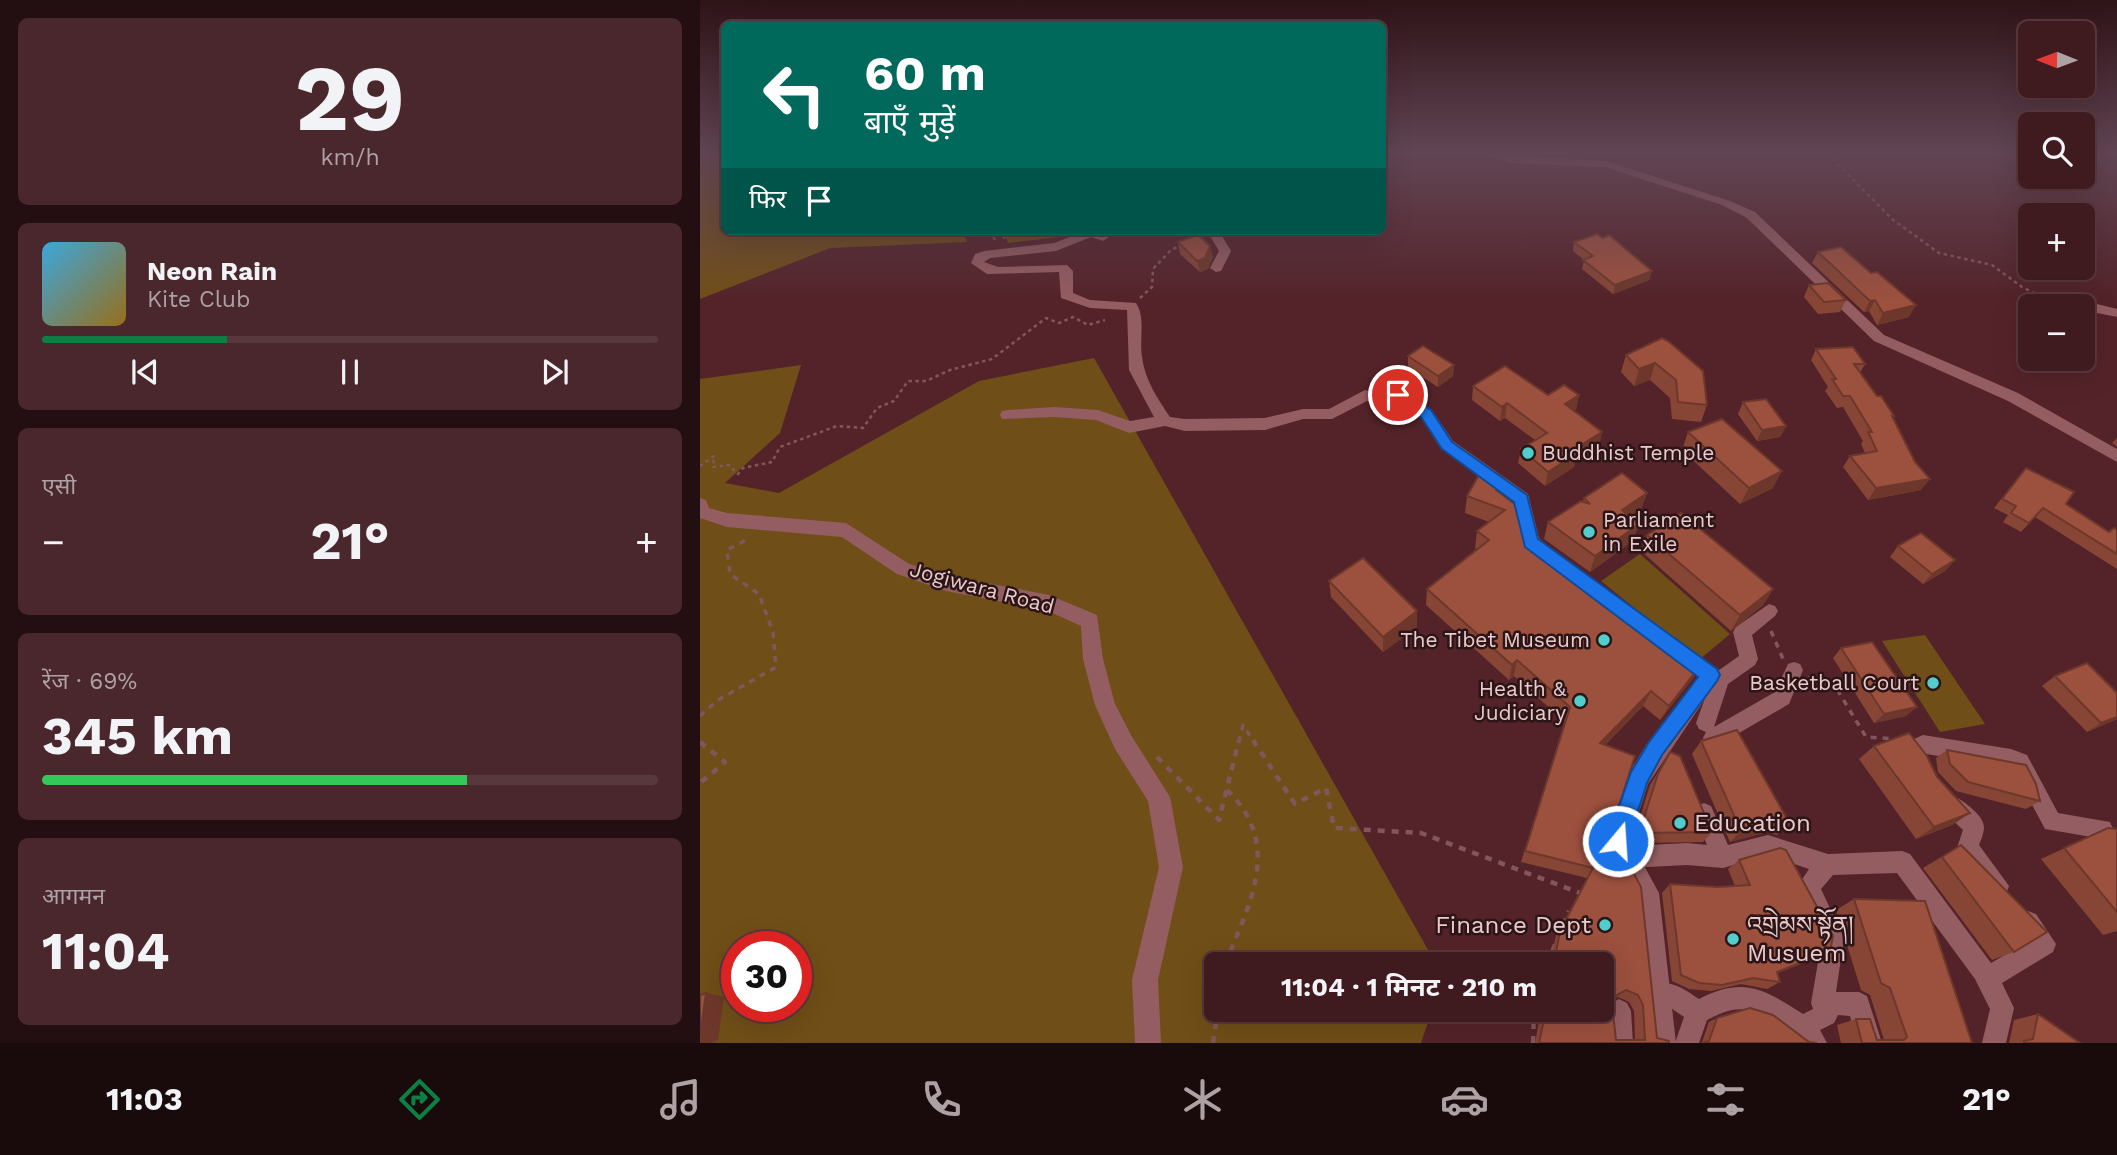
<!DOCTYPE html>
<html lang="hi">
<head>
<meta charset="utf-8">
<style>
  body { margin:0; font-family:"Work Sans","Noto Sans Devanagari","Noto Serif Tibetan",sans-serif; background:#4a272c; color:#f1f3f6; height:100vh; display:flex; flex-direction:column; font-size:26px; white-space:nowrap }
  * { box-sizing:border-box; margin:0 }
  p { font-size:23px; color:#ada1a4 }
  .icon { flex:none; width:38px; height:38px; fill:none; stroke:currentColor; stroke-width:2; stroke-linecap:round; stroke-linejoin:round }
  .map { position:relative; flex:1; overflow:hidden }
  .details { display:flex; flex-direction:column; gap:18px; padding:18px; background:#230e11; width:700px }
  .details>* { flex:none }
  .hud { position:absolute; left:21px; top:21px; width:665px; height:214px; border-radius:10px; box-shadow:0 7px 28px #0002,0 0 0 2px #58383d; background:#00695c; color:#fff; overflow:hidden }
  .needle { width:46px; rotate:271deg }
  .controls { position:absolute; left:1318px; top:21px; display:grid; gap:14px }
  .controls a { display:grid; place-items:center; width:77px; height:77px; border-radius:10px; background:#3f1a1f; box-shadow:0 7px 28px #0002,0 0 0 2px #58383d; font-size:35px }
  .speed { position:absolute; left:21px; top:931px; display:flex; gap:14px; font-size:35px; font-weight:700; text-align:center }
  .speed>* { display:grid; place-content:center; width:91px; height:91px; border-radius:50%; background:#3f1a1f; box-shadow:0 7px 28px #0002,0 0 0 2px #58383d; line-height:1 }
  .speed .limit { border:10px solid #d22; background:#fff; color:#111 }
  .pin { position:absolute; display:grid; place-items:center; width:60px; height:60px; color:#fff; margin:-30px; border:4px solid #fff; border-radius:50%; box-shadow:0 2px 7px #0007 }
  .me { position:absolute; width:77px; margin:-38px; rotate:18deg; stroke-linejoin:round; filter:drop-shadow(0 0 5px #0008) }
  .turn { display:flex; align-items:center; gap:24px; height:147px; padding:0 28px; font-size:32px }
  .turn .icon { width:91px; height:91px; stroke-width:2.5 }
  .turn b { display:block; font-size:49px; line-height:60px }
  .then { display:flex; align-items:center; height:66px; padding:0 28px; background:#0003; gap:14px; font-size:26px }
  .big { font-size:52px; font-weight:700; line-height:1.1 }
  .details .card { flex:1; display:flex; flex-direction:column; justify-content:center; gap:10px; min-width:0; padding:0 24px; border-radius:10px; background:#4a272c }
  .details .dial { align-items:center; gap:0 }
  .dial b { font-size:91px; line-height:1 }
  .song { display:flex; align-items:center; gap:21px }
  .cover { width:84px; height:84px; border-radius:10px; background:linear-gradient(135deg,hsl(200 70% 55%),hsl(40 70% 35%)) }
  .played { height:7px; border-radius:4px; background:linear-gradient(90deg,#0b8043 30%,#58383d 30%) }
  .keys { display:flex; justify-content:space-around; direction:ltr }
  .heat { display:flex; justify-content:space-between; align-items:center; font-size:38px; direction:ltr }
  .charge { height:10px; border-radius:5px; background:linear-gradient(90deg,#34c759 69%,#58383d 0) }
  .trip { position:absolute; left:504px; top:952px; width:410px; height:70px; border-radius:10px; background:#3f1a1f; box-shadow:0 7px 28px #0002,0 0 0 2px #58383d; font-weight:700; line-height:70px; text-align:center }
  .dock { display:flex; height:112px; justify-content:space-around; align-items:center; background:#190a0c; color:#ada1a4 }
  .dock .icon { width:49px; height:49px }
  .dock .on { color:#0b8043 }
  .dock b { font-size:32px; color:#f1f3f6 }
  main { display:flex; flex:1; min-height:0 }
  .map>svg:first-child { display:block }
</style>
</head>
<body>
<main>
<section class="details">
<div class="card dial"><b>29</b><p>km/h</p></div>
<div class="card">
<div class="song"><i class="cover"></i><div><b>Neon Rain</b><p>Kite Club</p></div></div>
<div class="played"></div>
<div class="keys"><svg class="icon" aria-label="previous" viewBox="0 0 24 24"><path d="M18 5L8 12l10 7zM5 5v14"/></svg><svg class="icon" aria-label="pause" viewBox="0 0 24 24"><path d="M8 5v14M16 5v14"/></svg><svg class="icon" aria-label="next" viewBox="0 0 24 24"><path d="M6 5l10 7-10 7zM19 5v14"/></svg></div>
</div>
<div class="card"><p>एसी</p>
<div class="heat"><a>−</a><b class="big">21°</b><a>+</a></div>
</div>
<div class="card"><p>रेंज · 69%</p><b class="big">345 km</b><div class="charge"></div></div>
<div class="card"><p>आगमन</p><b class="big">11:04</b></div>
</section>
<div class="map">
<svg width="1417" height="1043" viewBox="0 0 1417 1043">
  <rect width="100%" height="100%" fill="#542329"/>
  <g fill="#704e17" fill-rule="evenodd">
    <polygon points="0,154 24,154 24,231 263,231 267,242 130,248 0,299"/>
    <polygon points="304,231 378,231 376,235 308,243"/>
    <path d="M394 358 736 964H516V1010H732L721 1043H0V379L101 365 80 433 25 483 79 493 279 381ZM37 947H96V1006H37Z"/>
    <polygon points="940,554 1030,634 999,660 901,581"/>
    <polygon points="1225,635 1285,724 1240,732 1182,641"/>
  </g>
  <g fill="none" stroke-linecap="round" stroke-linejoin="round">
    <g stroke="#82565b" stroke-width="2.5" stroke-dasharray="3.5 3.5" stroke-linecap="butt">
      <polyline points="1128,154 1192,219 1239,253 1292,265 1322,287 1348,300"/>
      <polyline points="290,231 295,240"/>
      <polyline points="303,238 315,231"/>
      <polyline points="440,298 452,287 453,269 471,250 482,245"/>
      <polyline points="0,466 14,456 13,467 29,465 38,474 43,468 72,462 80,447 137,426 163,428 177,408 194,401 208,381 226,381 250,370 292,359 346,318 359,323 373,317 388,325 405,320"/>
    </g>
    <g stroke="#82565b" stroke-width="3.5" stroke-dasharray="6 6" stroke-linecap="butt">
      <polyline points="1071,631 1083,659"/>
      <polyline points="1108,677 1118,683 1132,681 1166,737 1196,739"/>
      <polyline points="0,716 18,700 76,667 73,632 59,594 30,574 27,550 48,539"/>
      <polyline points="539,742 543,725 554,742"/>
    </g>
    <g stroke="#82565b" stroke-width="4.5" stroke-dasharray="7 7" stroke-linecap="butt">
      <polyline points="553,740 595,804 626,788 634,828 721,833 880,893"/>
      <polyline points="0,742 25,762 0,783"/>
      <polyline points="457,757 519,820 539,740"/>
      <path d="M525 964C550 903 583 844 527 790"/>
      <polyline points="847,964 869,911"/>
      <polyline points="513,1043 518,1010"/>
      <polyline points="833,1043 834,1010"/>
    </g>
    <g fill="#945d61" fill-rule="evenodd">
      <polygon points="1069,604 1075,606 1078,611 1075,616 1052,635 1058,659 1055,665 1028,684 1014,727 1075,692 1088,664 1094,662 1100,664 1103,670 1089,704 1020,744 1013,747 1006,744 1003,738 1006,732 999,729 996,723 1012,679 1015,673 1039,656 1033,632 1036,627"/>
      <polygon points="1223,735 1311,749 1327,755 1358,813 1410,822 1413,829 1410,836 1403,839 1345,829 1313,769 1310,767 1226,754 1231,764 1228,771 1221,774 1214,771 1204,749 1207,742"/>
      <path d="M1250 794C1260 798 1284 815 1284 827 1284 833 1281 840 1279 845L1309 886 1306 894 1298 897 1290 894 1261 855 1257 848 1263 830 1243 811 1240 804 1243 797Z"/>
      <path d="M1004 803 1011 806 1028 845 1068 835 1128 854 1202 851 1210 854 1291 963 1329 941 1317 922 1320 914 1328 911 1336 914 1356 944 1353 952 1302 983 1314 1008 1306 1043H1282L1290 1009 1275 979 1197 873 1133 875 1121 889 1144 938 1136 992H1159L1167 996 1182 1043H1158L1150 1016 1138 1015 1134 1023 1120 1030 1127 1043H1100C1092 1034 1083 1029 1074 1022 1048 1005 1034 1006 1007 1020L999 1043H975L984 1017 968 1006 952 1002 948 994 952 986C970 978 984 989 999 999 1044 976 1064 989 1103 1014L1113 1009 1111 1003 1122 939 1097 887 1109 869 1068 855 1023 868 987 865 928 868 921 864 917 857 921 850 928 846 987 843 1007 845 994 813 997 806Z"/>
      <polygon points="919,999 927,1003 931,1011 933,1043 909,1043 907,1011 911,1003"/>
    </g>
    <g fill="#945d61" fill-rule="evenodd">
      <polygon points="785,154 906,161 1030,201 1055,212 1184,335 1318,393 1417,449 1417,462 1308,401 1174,341 1047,218 1022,205 905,167 812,163"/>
      <path d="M385 231H397L409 237 403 241 391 237 356 251 290 258 284 262 298 267 367 265 373 271V293L390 300 436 303C446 318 439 339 442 357 445 380 457 398 470 417L485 419 565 418 603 409H629L665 390 684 395 697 390 702 391 731 409 753 441 828 494 839 538 851 550 848 555H836L825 547 814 502 741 449 721 417 696 402 685 406 667 401 632 419H603L565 430 485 431 465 426 429 433 396 420 354 417 302 419 300 415 302 411 308 410 354 407 398 410 430 421 454 417 429 370 427 310 390 308 361 298 359 272 287 274 271 263 275 254 284 251 354 243Z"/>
      <polygon points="507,231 519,231 531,251 521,271 516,272 510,268 519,251"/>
      <polygon points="1359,301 1389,302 1417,309 1417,317 1382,310 1382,306 1353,306 1354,302"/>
      <polygon points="982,645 1018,669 1021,675 948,784 930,840 959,893 976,1043 950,1043 935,896 906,841 930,771 948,742 998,677 975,660 972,654 975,648"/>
    </g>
    <polygon fill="#945d61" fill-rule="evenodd" points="0,498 6,500 9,508 27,513 146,523 209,564 246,575 349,595 397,615 403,659 415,704 431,735 470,797 483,867 458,980 461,1043 435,1043 432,980 459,867 448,801 415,749 395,705 383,659 381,626 346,610 246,591 197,574 142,537 27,527 0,518"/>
  </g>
  <g fill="#864535" fill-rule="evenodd">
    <polygon points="478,242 513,257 508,269 500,272 480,254"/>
    <polygon points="874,242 952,271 949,280 913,294 882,269 884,260 873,251"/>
    <polygon points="1118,252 1209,317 1177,325 1169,311 1164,312 1112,263"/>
    <polygon points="1109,285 1146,300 1140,312 1118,314 1104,297"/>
    <polygon points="962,338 1007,405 1001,422 972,419 970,398 950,380 934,386 921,372 926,355"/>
    <polygon points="1116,349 1165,364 1160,373 1177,396 1194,416 1193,419 1221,490 1168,500 1143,467 1150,456 1165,453 1161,444 1163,441 1143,407 1137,408 1125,391 1128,387 1111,360"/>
    <polygon points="708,356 754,365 753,376 738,387 708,368"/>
    <polygon points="773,386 848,395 879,395 876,409 874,410 899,447 875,461 874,467 845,486 818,463 821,449 835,440 805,418 800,421 772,400"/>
    <polygon points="1043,402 1086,426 1080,437 1057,441 1038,414"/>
    <polygon points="988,432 1073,488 1040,504 982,450"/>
    <polygon points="1417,438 1417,447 1412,443"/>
    <polygon points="1326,468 1366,504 1409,532 1417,530 1417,569 1335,517 1321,532 1303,522 1308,515 1294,508"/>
    <path d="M802 477 800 493 827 532 1003 662 994 677 960 720 943 706 905 745 911 831 957 1038 969 1043H835L841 1010H901V964H850L855 939 887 878 821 862 865 722 814 676 809 680 726 605 727 589 777 549 775 548 777 531 789 522 765 513 767 496ZM918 997 929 1002 934 1011 935 1040H916L912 1005 916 998Z"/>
    <polygon points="947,493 941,509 930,517 933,541 890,572 844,539 848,522 883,501 884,498"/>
    <polygon points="947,535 1073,589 1063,605 1031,631 941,551"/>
    <polygon points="1198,546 1255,560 1245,571 1223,584 1190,557"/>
    <polygon points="629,581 717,627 683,652 631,597"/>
    <polygon points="1141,648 1206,716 1174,723 1133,658"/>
    <polygon points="1355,676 1417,719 1387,732 1342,686"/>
    <polygon points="1001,741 1090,824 1077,835 1067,832 1030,842 992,754"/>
    <polygon points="1174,746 1237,777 1270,813 1252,825 1216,839 1159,759"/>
    <polygon points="1247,750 1340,801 1326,809 1256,791 1238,772 1236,758"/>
    <polygon points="970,752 1012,832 1003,842 935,843 933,840 950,785"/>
    <polygon points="1408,828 1417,829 1417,931 1403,935 1341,859"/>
    <polygon points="1261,845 1314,952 1292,960 1223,868"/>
    <polygon points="1039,860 1130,951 1116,958 1077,973 1080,982 1067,989 1041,984 1011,991 989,989 972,981 962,893 970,884 1017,887 1035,886 1028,869"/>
    <polygon points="1154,899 1272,1043 1141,1043 1137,1025 1156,1019 1177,1040 1184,1040 1170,995 1161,990 1136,910"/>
    <polygon points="1338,1014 1380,1043 1309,1043 1314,1020"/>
    <polygon points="1017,1018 1109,1042 1117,1043 1000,1043 1002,1042 1009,1022"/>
  </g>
  <g fill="#6d382b">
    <polygon points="510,246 513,257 508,269 500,272 497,261"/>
    <polygon points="952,271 949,280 913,294 915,285"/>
    <polygon points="1175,300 1169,311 1164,312 1170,301"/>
    <polygon points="1216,305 1209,317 1177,325 1183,313"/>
    <polygon points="955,363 950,380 934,386 939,369"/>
    <polygon points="754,365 753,376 738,387 738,376"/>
    <polygon points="879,395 876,409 862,418 865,404"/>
    <polygon points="807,403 805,418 800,421 802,407"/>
    <polygon points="1086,426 1080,437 1057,441 1062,430"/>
    <polygon points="902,432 899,447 875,461 874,467 845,486 848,472 873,450"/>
    <polygon points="1082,471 1073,488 1040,504 1049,488"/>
    <polygon points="802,477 800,495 793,507 796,490"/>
    <polygon points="1230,479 1221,490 1168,500 1176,488"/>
    <polygon points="947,493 941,509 917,527 922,510"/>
    <polygon points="939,524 933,541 890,572 895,556"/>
    <polygon points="1255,560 1245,571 1223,584 1232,574"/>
    <polygon points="1073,589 1063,605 1031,631 1040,615"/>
    <polygon points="717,611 717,627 683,652 683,637"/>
    <polygon points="817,660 814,676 809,680 812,665"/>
    <polygon points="1003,662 994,677 960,720 969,706"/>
    <polygon points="951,691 943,706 894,757 900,743"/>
    <polygon points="1217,707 1206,716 1174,723 1184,714"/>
    <polygon points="1417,717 1417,719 1387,732 1401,723"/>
    <polygon points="1270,813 1252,825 1216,839 1234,827"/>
    <polygon points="1080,821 1067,832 1030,842 1041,831"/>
    <polygon points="1130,951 1116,958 1064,979 1077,972"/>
    <polygon points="6,993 24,997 18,1040 12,1043 0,1043"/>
  </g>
  <g fill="#9c503e" stroke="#6d382b" stroke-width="2" fill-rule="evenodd">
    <polygon points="897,234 903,238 909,235 952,271 915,285 883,260 893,256 874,242"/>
    <polygon points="498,235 510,246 505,258 497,261 478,242"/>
    <polygon points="1141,247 1171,273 1177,272 1216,305 1183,313 1175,300 1170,301 1118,252"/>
    <polygon points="1128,283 1146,300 1124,302 1109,285"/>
    <polygon points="962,338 968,341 1003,371 1007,405 978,402 976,380 955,363 939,369 926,355"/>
    <polygon points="723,346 754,365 738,376 708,356"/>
    <polygon points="1153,347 1165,364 1154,364 1177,396 1181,396 1194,416 1192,416 1215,462 1230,479 1176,488 1150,456 1177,451 1168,432 1172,432 1150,396 1143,396 1132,379 1136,379 1116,349"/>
    <polygon points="805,366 848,395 864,385 879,395 865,404 902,432 873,450 877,453 848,472 821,449 847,433 807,403 802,407 773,386"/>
    <polygon points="1066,399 1086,426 1062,430 1043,402"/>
    <polygon points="1022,419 1082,471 1049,488 988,432"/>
    <path d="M784 466 802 477 796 490 820 508 827 532 1003 662 969 706 951 691 900 743 935 756 911 831 941 887 957 1038 969 1041V1043H839L846 1010H901V964H854L860 931 893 868 825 851 870 707 817 660 812 665 727 589 789 540 777 531 805 510 767 496ZM926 990 938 995 943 1005 945 1040H916L912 1005 917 995Z"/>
    <polygon points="1326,468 1374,492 1366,504 1409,532 1414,528 1417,530 1417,554 1343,508 1329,523 1311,513 1316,506 1302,499"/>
    <polygon points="922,473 947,493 922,510 939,524 895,556 848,522 881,501 890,504 884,498"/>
    <polygon points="981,513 1073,589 1040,615 947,535"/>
    <polygon points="1221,533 1255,560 1232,574 1198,546"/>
    <polygon points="663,558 717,611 683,637 629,581"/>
    <polygon points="1172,642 1217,707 1184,714 1141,648"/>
    <polygon points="1387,663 1417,693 1417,717 1401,723 1355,676"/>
    <polygon points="1037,730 1090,824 1080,821 1041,831 1001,741"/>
    <polygon points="1209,733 1227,756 1237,777 1270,813 1234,827 1174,746"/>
    <polygon points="1247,750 1326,765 1336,784 1340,801 1268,782 1250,764"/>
    <polygon points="970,752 980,756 1012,832 942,833 940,830 958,774"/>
    <polygon points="1408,828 1417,829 1417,912 1364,848"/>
    <polygon points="1261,845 1347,932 1314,952 1242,857"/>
    <polygon points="1080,848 1086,850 1133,936 1130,951 1077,972 1080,982 1053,978 1022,985 999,983 981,975 970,884 1017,887 1050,885 1039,860"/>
    <polygon points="1154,899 1225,901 1272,1043 1162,1043 1156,1019 1170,1019 1177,1040 1204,1040 1207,1037 1190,988 1181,983"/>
    <polygon points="6,993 0,1036 0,995"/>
    <polygon points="1050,1008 1073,1015 1109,1042 1117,1043 1002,1043 1009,1041 1017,1018"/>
    <polygon points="1338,1014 1380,1043 1324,1043 1324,1041 1333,1039"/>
  </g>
  <linearGradient id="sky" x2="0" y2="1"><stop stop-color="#2e1317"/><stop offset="0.51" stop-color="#614554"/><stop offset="1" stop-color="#614554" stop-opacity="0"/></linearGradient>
  <rect width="1417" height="300" fill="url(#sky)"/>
  <polygon fill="#1a73e8" stroke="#114b97" stroke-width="2" points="698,390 731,410 752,442 827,495 838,539 1017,669 1020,675 1017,681 962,755 947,783 926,848 918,851 911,848 907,841 931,772 949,742 998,677 825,547 814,502 742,449 721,417 693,398 691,395"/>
  <g fill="#52cdcc" stroke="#2b1517" stroke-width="2.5">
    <circle cx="828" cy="453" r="7"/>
    <circle cx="889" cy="532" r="7"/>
    <circle cx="904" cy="640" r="7"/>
    <circle cx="1233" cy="683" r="7"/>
    <circle cx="880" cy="701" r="7"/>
    <circle cx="980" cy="823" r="7"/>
    <circle cx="905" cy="925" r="7"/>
    <circle cx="1033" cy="939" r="7"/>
  </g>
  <g text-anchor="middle" stroke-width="5" stroke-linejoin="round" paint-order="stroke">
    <g font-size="21" fill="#ebcacc" stroke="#2b1517" text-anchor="end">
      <text x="842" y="460" text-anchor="start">Buddhist Temple</text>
      <text x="903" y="527" text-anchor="start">Parliament<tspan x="903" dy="24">in Exile</tspan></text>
      <text x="890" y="647">The Tibet Museum</text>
      <text x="1219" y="690">Basketball Court</text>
      <text x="866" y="696">Health &amp;<tspan x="866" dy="24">Judiciary</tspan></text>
    </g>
    <g font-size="21" fill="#ebcacc" stroke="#2b1517">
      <text transform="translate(282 588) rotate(15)" y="7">Jogiwara Road</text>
    </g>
    <g font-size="24" fill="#ebcacc" stroke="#2b1517" text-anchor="start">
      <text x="994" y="831">Education</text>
      <text x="891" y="933" text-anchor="end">Finance Dept</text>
      <text x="1047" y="933">འགྲེམས་སྟོན།<tspan x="1047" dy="28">Musuem</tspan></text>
    </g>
  </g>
</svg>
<div class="controls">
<a><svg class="needle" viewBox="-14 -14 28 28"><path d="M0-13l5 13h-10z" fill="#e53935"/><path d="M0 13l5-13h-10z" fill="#ada1a4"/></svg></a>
<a><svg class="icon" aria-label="search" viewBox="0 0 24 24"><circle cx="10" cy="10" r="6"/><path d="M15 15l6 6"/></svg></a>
<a>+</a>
<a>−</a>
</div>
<div class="speed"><div class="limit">30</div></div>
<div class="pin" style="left:698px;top:395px;background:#d93025"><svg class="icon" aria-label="arrive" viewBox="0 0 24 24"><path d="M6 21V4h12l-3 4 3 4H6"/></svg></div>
<svg class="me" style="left:918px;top:841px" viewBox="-20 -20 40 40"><circle r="17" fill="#1a73e8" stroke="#fff" stroke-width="3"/><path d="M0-11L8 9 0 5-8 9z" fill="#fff"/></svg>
<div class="trip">11:04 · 1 मिनट · 210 m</div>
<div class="hud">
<div class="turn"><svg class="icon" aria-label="left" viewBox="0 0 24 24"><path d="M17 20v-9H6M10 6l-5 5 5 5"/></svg><div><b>60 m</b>बाएँ मुड़ें</div></div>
<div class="then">फिर<svg class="icon" aria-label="arrive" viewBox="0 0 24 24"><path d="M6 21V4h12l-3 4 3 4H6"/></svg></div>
</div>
</div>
</main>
<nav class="dock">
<b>11:03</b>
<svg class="icon on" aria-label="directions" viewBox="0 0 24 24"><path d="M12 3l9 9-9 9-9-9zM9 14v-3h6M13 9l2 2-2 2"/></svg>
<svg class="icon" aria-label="music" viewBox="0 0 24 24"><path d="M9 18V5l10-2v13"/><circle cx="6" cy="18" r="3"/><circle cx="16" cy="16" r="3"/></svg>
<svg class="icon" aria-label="phone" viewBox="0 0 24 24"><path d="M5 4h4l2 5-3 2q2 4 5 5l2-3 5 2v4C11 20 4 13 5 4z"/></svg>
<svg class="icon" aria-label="climate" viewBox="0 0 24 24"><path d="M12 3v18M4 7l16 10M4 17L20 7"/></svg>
<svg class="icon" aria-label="car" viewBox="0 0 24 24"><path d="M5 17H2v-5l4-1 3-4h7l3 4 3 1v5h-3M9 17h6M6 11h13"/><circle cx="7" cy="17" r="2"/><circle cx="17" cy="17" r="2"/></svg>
<svg class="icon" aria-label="filters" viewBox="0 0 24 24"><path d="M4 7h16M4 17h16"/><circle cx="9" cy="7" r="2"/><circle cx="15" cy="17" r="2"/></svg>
<b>21°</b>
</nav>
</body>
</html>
